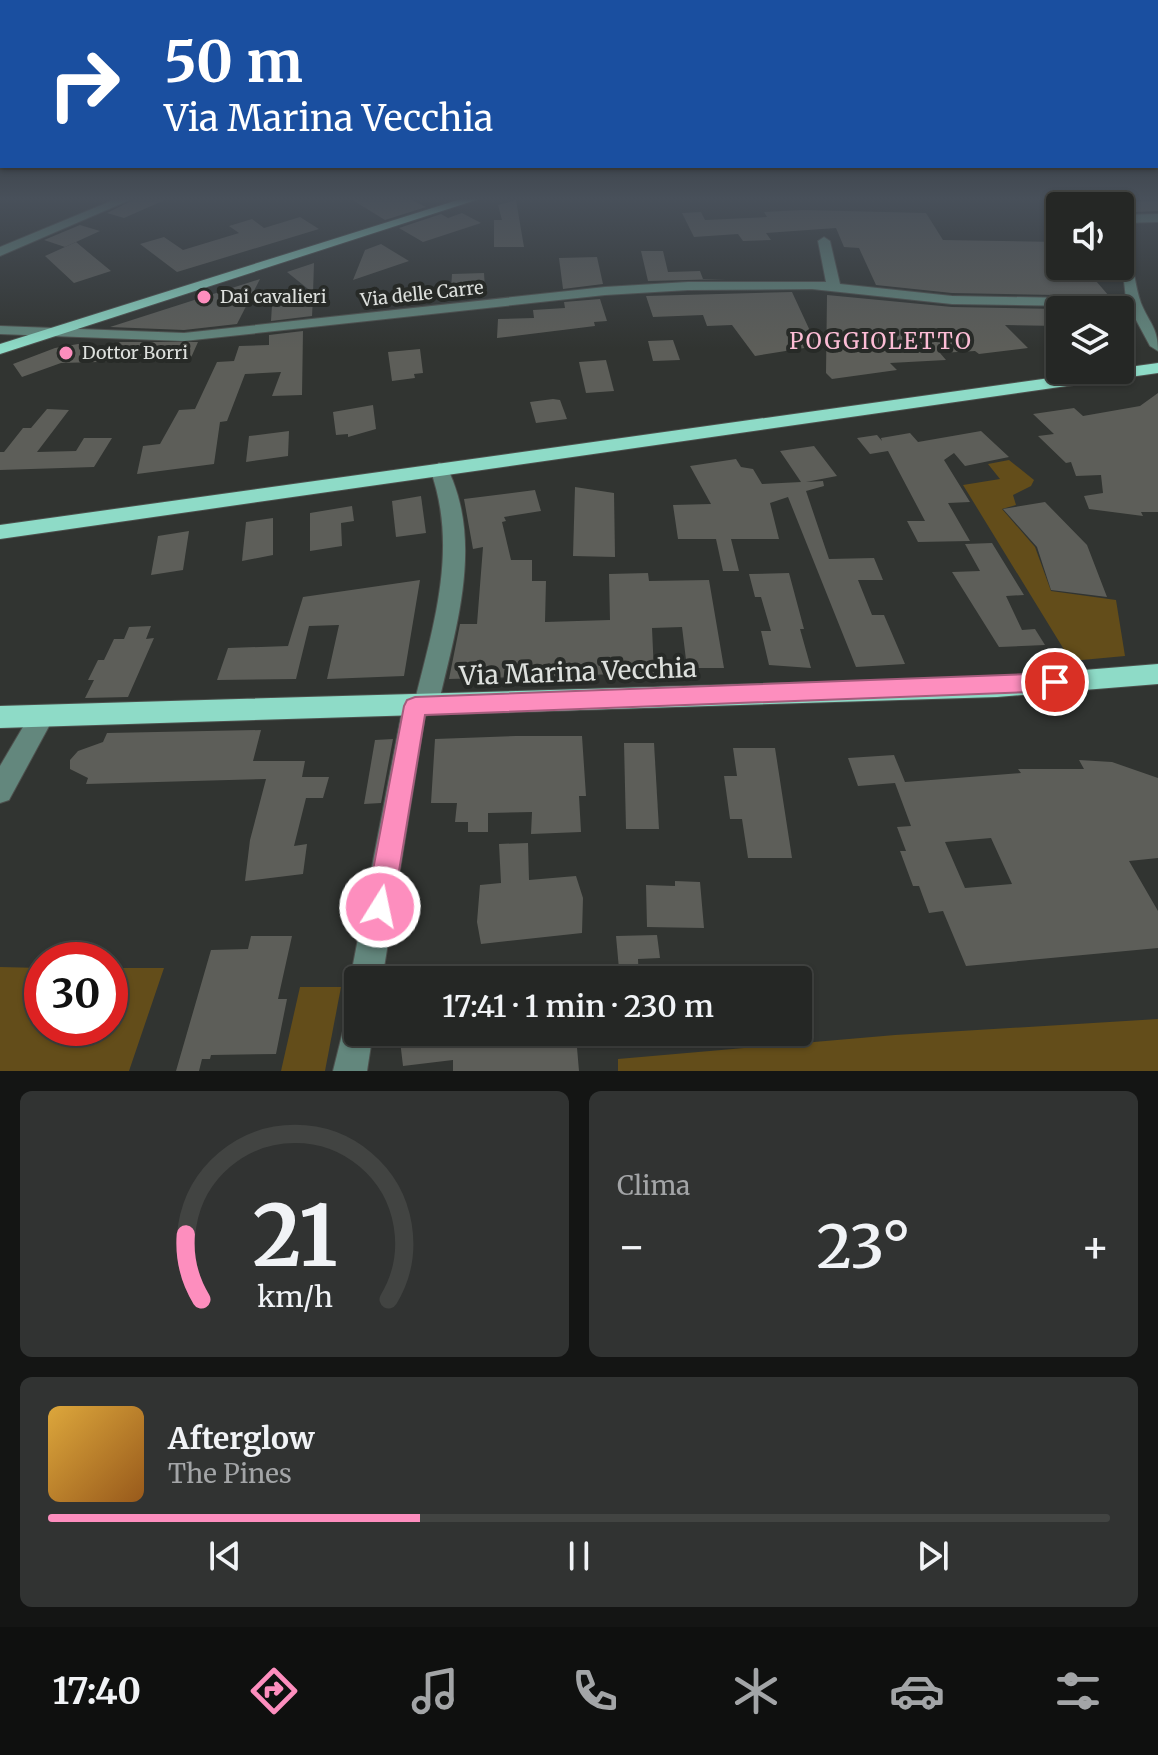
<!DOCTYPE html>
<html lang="it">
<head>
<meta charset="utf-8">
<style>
  body { margin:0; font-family:Merriweather,serif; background:#313332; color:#f1f3f6; height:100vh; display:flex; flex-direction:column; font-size:30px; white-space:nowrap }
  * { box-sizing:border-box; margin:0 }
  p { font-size:26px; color:#a3a5a7 }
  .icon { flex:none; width:44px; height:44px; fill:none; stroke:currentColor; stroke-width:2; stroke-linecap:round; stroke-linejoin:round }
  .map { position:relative; height:1071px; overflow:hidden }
  .sheet { display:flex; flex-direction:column; gap:20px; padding:20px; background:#141514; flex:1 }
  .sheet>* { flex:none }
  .guide { position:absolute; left:0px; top:0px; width:1158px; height:168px; box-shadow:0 2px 6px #0004,0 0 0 2px #424442; background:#1a4fa0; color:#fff; overflow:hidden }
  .buttons { position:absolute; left:1046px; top:192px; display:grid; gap:16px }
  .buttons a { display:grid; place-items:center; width:88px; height:88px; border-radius:8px; background:#252725; box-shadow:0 2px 6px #0004,0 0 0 2px #424442; font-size:40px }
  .speed { position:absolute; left:24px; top:942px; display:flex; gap:16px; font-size:40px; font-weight:700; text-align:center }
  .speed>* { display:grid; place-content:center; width:104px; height:104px; border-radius:50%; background:#252725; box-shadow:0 2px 6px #0004,0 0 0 2px #424442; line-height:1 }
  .speed .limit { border:12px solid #d22; background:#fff; color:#111 }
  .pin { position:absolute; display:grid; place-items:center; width:68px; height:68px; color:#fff; margin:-34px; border:4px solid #fff; border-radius:50%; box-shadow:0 2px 8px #0007 }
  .me { position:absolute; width:88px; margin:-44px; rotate:10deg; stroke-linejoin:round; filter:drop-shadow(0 0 6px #0008) }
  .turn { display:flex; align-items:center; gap:28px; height:168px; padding:0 32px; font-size:36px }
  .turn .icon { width:104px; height:104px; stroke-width:2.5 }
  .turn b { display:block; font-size:56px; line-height:68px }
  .big { font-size:60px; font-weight:600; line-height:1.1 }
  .sheet .widget { flex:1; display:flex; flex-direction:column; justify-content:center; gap:12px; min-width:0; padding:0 28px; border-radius:12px; background:#313332 }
  .sheet .dial { align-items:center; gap:0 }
  .dial svg { height:208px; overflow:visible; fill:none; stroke:#424442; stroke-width:7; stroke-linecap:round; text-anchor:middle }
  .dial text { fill:#f1f3f6; stroke:none }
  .song { display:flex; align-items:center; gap:24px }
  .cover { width:96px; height:96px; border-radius:12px; background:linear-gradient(135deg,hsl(40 70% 55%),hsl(30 70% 35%)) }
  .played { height:8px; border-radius:4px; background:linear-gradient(90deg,#fd8ebe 35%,#424442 35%) }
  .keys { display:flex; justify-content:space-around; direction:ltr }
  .heat { display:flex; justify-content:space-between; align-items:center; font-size:44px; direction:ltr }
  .sheet .tiles { flex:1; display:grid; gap:20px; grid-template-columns:1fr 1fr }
  .widget:last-child { grid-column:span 2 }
  .trip { position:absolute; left:344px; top:966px; width:468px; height:80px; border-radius:8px; background:#252725; box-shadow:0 2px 6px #0004,0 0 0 2px #424442; font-weight:600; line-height:80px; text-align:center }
  .menu { display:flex; height:128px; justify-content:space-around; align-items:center; background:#0f100f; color:#a3a5a7 }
  .menu .icon { width:56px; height:56px }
  .menu .selected { color:#fd8ebe }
  .menu b { font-size:36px; color:#f1f3f6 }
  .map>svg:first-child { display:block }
</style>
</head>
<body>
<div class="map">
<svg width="1158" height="1071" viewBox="0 0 1158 1071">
  <rect width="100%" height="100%" fill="#313431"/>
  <g fill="#634d1a">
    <polygon points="1009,460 1034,480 1031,486 1013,495 1016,505 1002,509 1035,547 1051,591 1116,600 1125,656 1071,661 963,485 1000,479 988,464"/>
    <polygon points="0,967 42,968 42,1028 110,1028 110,968 164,968 129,1071 0,1071"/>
    <polygon points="300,987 341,987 325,1071 281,1071"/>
    <polygon points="1158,1019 1158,1071 618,1071 618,1059 895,1035"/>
  </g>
  <g fill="#5d5e59" fill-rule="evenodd">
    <polygon points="135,199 167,199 124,218 107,213"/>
    <polygon points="351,199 410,199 426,207 385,220"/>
    <polygon points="516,200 524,247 494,247 494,220 502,220 498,205"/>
    <polygon points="1158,201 1158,211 1134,212 1121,202"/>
    <polygon points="803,210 926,213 943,240 1060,242 1060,266 1083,266 1109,296 952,293 876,285 859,248 844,247 836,228 766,233 771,240 743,241 738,234 694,237 682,213 701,212 705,220 767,217 764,212"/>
    <polygon points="462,213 481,223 423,242 399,228 441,214 448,218"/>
    <polygon points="300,217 319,229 177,272 140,244 164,237 183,250 239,233 229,226 252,219 264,228"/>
    <polygon points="80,225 100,231 65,247 44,240"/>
    <polygon points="76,242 94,257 111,271 74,283 45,256"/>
    <polygon points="381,244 409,261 353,280 365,250"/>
    <polygon points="641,251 663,251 668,272 700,271 703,279 726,279 648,281"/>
    <polygon points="597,257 603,284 563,289 559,258"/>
    <polygon points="314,263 313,293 287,272"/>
    <polygon points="484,273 485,289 451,291 452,274"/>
    <polygon points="260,279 237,324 184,330 110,327"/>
    <polygon points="792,292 817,346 755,356 732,325 707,326 703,315 653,317 646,296"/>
    <polygon points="827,295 952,307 1060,309 1060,326 1005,325 1028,348 979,354 975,351 940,353 946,360 890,363 897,370 832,379 826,373"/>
    <polygon points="313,298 312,316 271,321 272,305"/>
    <polygon points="600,299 607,321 594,322 595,326 497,338 498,319 534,318 533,310 565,308 564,302"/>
    <polygon points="303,331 302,395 272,396 281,372 245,374 227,421 220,422 214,464 137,474 143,446 160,444 179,410 195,409 217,362 234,361 239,346 269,345 269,335"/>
    <polygon points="673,340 680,360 653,361 648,341"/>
    <polygon points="119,342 198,342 190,360 162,361 165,351 158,361 143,362 135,357 135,361 61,363 22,377 13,364 55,348 78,344 130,353"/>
    <polygon points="420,349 423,373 414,374 415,378 392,381 388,352"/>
    <polygon points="606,360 614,391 586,393 579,362"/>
    <polygon points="1158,393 1158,512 1141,512 1143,516 1089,509 1084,496 1103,493 1101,475 1076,476 1071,462 1066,463 1038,436 1054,434 1033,414 1074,408 1083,416 1140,406"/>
    <polygon points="553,399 560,400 567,419 536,423 530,402"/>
    <polygon points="373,405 376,429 348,437 348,434 336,435 333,412"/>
    <polygon points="47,409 69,410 37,452 76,451 84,438 112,438 94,467 0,470 0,452 4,452 23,428 31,428"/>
    <polygon points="289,431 288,456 246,462 249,436"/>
    <polygon points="981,431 1009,457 965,466 954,453 944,460 970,502 948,503 970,541 918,542 907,521 925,521 888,451 870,454 857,438 877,435 882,441 881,438 910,433 918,442"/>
    <polygon points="814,446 837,476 806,482 823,481 824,486 806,491 829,559 874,558 883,580 858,580 872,615 884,615 905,664 856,667 788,497 770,503 779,539 731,539 739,571 723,571 716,539 678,539 673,505 711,504 690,466 736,459 741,467 753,469 762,484 801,482 780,451"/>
    <polygon points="575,487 614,493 615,557 573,556"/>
    <polygon points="535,490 541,511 504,517 506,521 502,522 511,560 532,560 532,581 546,581 545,622 610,620 609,574 648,573 649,581 709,580 724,668 687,668 682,627 652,628 654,673 449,679 460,624 477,624 483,547 473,549 464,499"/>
    <polygon points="421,496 426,533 396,537 392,501"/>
    <polygon points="1045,502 1087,545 1107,597 1051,590 1037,547 1003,509"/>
    <polygon points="352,506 354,521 341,523 342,546 310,551 310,513"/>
    <polygon points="273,518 273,555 242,561 246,522"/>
    <polygon points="189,531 183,570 151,575 158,536"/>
    <polygon points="992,543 1024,595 1006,596 1022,630 1035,629 1045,645 999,647 952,572 980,571 965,544"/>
    <polygon points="789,573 804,629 800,629 811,668 769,665 761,631 771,631 761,597 755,597 749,574"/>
    <polygon points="420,580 404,676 327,679 339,625 309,626 296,679 217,680 228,648 288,646 303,597"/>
    <polygon points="151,626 146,639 154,638 128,697 85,698 94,680 88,680 98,660 104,660 114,639 124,639 129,627"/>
    <polygon points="261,730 253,761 305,761 302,777 329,777 323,798 306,798 294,846 307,844 303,874 245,881 250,840 266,779 86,784 88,778 70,769 70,760 78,751 103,742 107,733"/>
    <polygon points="516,736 582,736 586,796 579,796 581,832 531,834 532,812 488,813 488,832 468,832 468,822 455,822 457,803 431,803 435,739"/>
    <polygon points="393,739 381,803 364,804 375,740"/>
    <polygon points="624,743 654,743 659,829 626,829"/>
    <polygon points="733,748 775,748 792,858 748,858 742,819 730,819 724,776 737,776"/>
    <path d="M894 755 905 782 1021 773 1018 769H1084L1079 760 1112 762 1158 778V858L1129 861 1158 911V948L966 966 943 911 929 913 919 886H913L900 851H906L897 827 911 826 895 783 858 786 848 758ZM991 838 1012 884 965 888 945 842Z"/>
    <polygon points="528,843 529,880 576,876 583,898 582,933 481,944 477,922 480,885 501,883 499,844"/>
    <polygon points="675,881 700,882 704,928 647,927 646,885 675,886"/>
    <polygon points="657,935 660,958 638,959 639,980 620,980 616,936"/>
    <polygon points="251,936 292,936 278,999 287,999 276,1054 211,1055 210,1059 202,1059 199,1071 176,1071 211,950 248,949"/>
    <polygon points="399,1032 517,1032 515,1045 576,1036 579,1071 453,1071 453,1060 403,1066"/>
  </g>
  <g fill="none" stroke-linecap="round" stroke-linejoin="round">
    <g stroke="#4d504d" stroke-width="2">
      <g id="minor">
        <polygon points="116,199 132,199 0,256 0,247"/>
        <polygon points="1074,199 1087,199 1093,206 1080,206"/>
        <polygon points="1158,214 1158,222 1120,223 1120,215"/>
        <path d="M824 237 830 241 840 284 952 296 1126 299 1120 246 1125 247C1135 265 1134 284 1141 303 1149 323 1158 327 1158 351L1150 346 1129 307 952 304 812 289 688 290 605 295 184 341 0 334V326L184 333 605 287 688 282H826L818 241Z"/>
        <path d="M439 463C449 466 449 472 453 481 481 553 454 635 438 706L435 713 425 716 382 980H358V992L350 980 403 706 406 699 416 696C435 620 458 545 430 469Z"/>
        <polygon points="42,706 51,710 54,717 9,800 0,803 0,766 33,710"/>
        <polygon points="358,1010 358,1032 373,1032 367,1071 333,1071 347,1015"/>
      </g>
    </g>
    <g stroke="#4d504d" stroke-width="2">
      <g id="major">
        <polygon points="461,199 479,199 0,354 0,344"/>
        <polygon points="1158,363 1158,373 0,539 0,525"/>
        <polygon points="1158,664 1158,684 997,697 0,728 0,706 997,677"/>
      </g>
    </g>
    <use href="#minor" fill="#63877d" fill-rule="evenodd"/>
    <use href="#major" fill="#8edbc7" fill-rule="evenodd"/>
  </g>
  <linearGradient id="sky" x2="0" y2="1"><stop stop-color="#1b1d1b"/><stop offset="0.57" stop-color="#48505a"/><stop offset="1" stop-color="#48505a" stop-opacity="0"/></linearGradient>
  <rect width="1158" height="349" fill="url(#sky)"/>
  <polygon fill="#fd8ebe" stroke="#a45c7c" stroke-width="2" points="1055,673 1063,676 1066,682 1063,688 1055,691 425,715 393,907 389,916 380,920 370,916 366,907 404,706 407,700 415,697"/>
  <g fill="#fd8ebe" stroke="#272a27" stroke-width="3">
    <circle cx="204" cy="297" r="8"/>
    <circle cx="66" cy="353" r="8"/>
  </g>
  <g text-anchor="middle" stroke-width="8" stroke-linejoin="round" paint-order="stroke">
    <g font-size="18" fill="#dde0dd" stroke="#272a27">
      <text transform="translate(422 294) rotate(-6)" y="6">Via delle Carre</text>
    </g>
    <g font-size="18" fill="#dde0dd" stroke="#272a27" text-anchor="start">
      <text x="220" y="303">Dai cavalieri</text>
      <text x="82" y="359">Dottor Borri</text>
    </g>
    <g font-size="22" letter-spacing="2" fill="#fcbcd5" stroke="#272a27">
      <text x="881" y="349">POGGIOLETTO</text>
    </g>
    <g font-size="26" fill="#dde0dd" stroke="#272a27">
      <text transform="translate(578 672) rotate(-2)" y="9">Via Marina Vecchia</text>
    </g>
  </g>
</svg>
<div class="buttons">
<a><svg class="icon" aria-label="sound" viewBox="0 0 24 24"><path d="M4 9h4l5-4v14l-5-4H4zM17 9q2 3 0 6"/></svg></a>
<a><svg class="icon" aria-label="layers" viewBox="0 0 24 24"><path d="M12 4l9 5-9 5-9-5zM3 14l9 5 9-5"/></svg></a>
</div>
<div class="speed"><div class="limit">30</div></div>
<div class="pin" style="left:1055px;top:682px;background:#d93025"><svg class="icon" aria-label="arrive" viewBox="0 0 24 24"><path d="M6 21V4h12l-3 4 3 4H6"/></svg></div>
<svg class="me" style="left:380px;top:907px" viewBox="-20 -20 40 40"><circle r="17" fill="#fd8ebe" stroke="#fff" stroke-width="3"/><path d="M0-11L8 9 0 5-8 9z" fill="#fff"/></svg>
<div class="trip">17:41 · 1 min · 230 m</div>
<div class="guide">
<div class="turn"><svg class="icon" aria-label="right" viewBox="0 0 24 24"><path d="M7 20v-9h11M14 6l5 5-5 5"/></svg><div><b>50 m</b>Via Marina Vecchia</div></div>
</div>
</div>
<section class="sheet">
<div class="tiles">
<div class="widget dial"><svg viewBox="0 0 100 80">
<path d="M14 69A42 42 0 1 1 86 69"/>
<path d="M14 69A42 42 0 0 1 8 44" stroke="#fd8ebe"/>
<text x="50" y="56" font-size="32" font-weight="700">21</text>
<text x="50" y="72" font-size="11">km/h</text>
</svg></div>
<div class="widget"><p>Clima</p>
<div class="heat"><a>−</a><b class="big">23°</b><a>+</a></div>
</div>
<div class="widget">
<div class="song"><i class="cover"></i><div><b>Afterglow</b><p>The Pines</p></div></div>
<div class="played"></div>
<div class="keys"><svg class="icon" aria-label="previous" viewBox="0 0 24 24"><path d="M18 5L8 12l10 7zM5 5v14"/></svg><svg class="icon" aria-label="pause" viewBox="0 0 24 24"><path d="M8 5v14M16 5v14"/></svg><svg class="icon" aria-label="next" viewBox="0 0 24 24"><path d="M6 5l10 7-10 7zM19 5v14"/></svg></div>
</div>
</div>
</section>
<nav class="menu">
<b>17:40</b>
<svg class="icon selected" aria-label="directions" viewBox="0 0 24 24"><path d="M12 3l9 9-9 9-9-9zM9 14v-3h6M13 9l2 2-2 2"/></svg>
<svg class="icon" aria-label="music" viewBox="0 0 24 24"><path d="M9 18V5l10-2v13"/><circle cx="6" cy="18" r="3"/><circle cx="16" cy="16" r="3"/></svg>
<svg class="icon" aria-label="phone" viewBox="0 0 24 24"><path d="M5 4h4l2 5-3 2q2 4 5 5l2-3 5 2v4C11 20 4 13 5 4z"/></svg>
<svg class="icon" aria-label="climate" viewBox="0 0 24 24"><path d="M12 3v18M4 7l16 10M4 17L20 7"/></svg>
<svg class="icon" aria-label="car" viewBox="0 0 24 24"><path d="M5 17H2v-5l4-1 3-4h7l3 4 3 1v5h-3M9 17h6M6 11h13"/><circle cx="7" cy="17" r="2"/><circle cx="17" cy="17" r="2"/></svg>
<svg class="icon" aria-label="filters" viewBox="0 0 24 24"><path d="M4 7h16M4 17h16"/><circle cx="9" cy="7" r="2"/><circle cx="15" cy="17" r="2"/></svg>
</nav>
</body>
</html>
